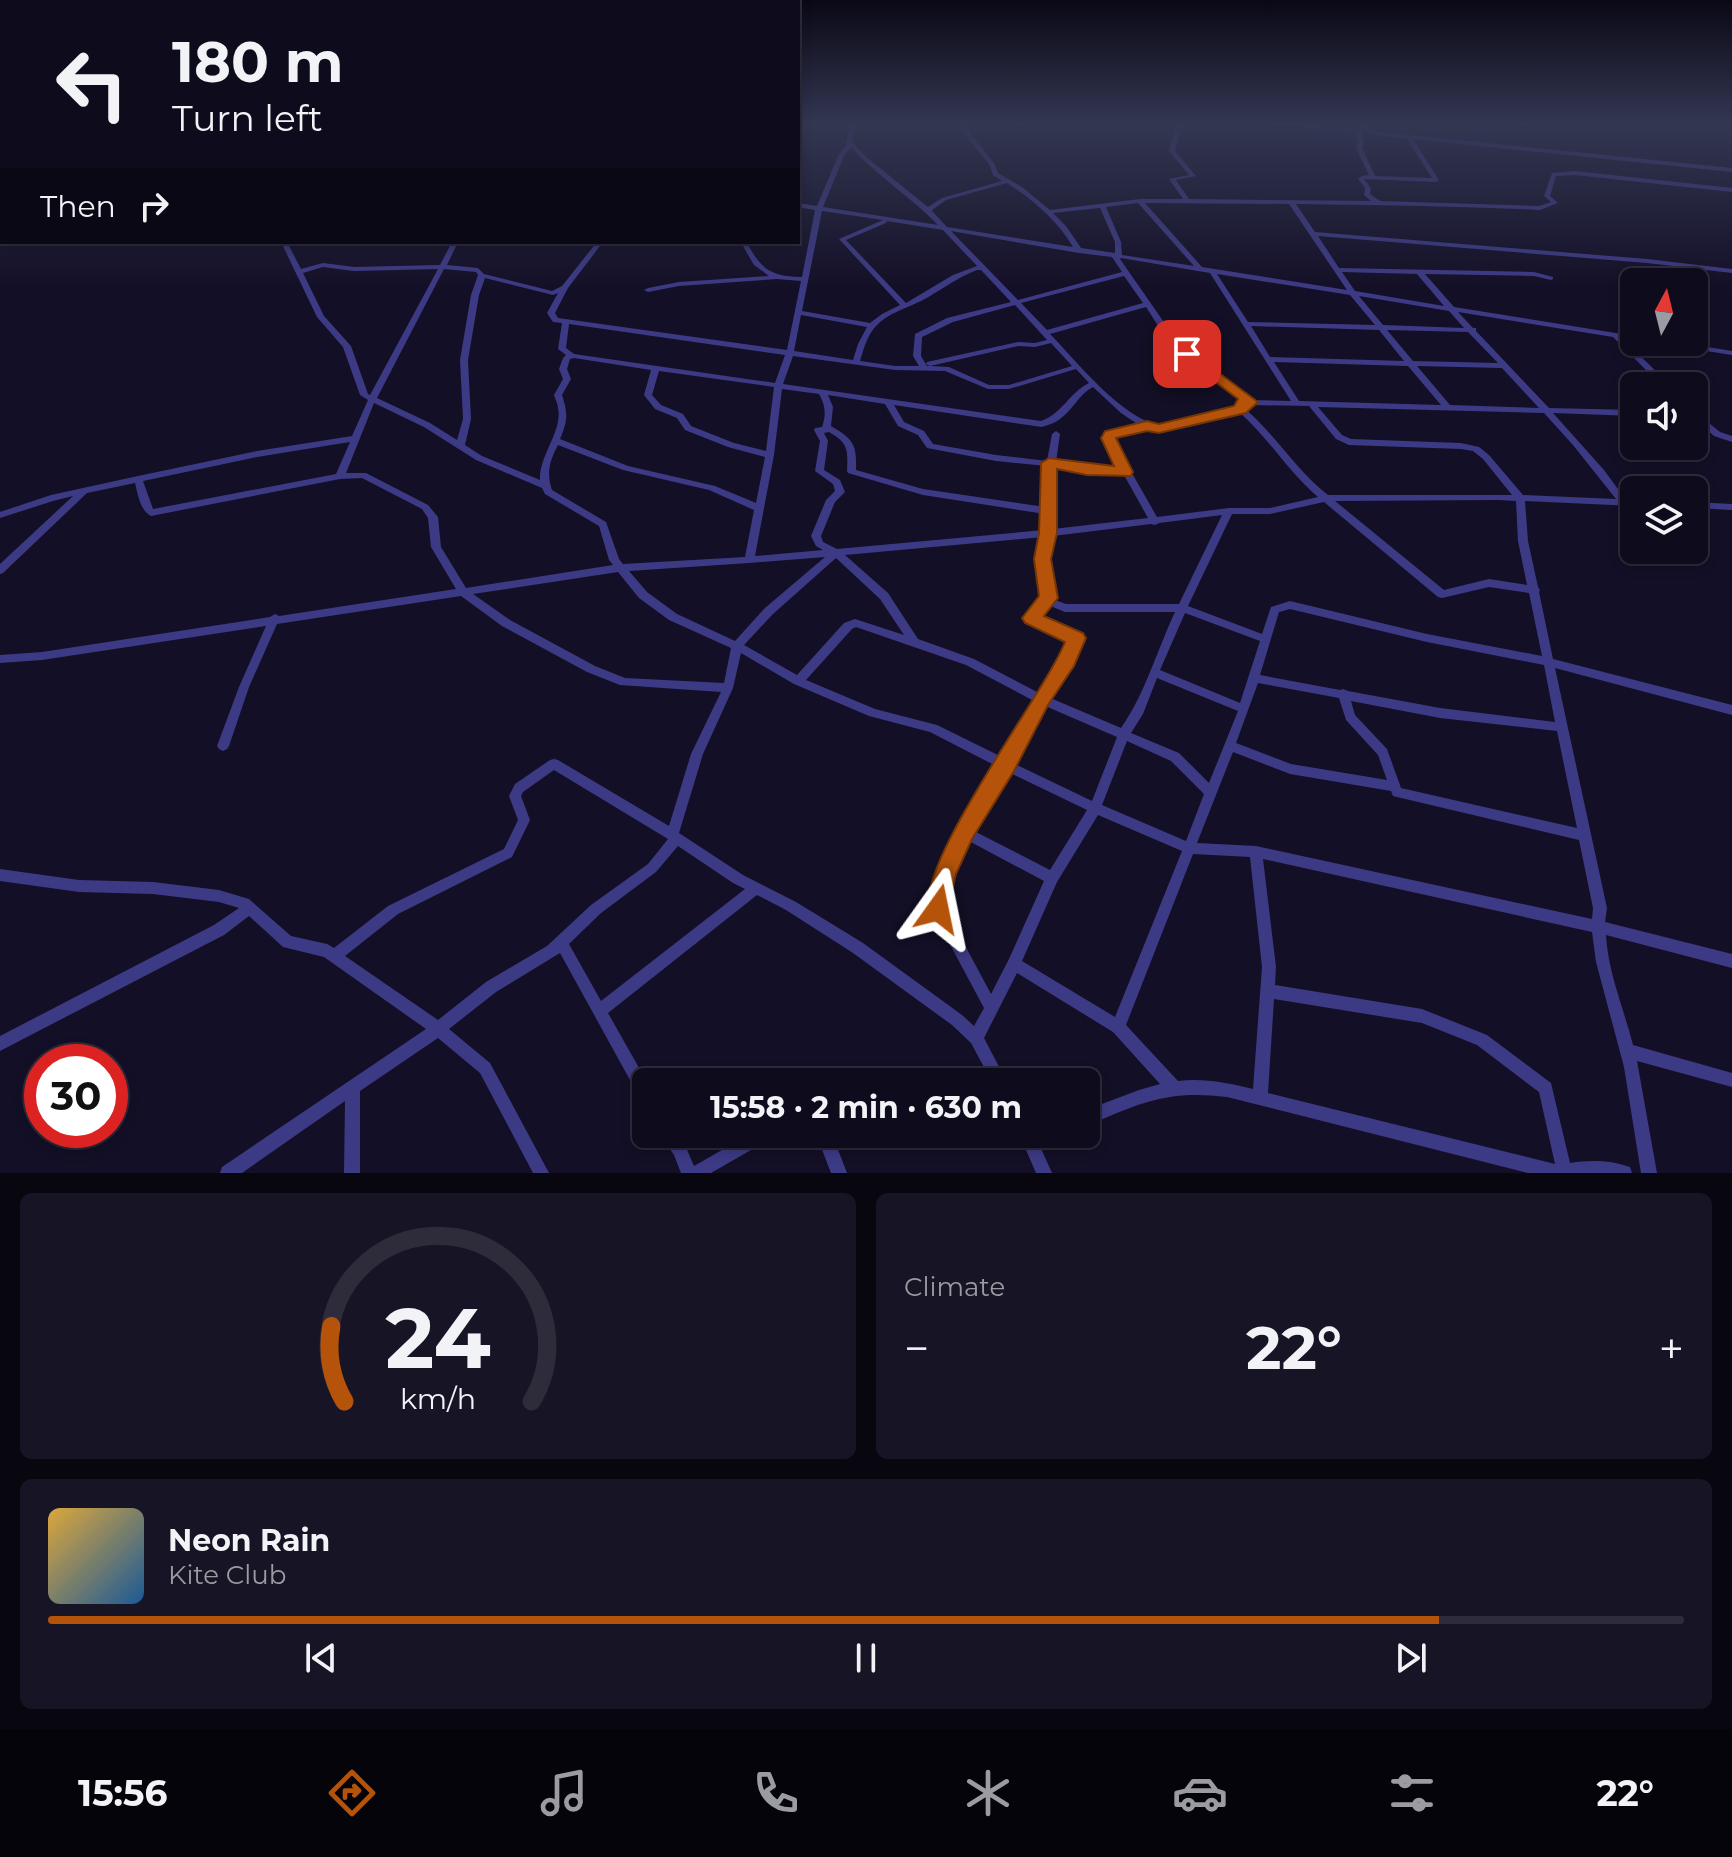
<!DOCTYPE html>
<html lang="en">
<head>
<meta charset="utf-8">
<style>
  body { margin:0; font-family:Montserrat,sans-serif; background:#171425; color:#f1f3f6; height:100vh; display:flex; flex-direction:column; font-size:30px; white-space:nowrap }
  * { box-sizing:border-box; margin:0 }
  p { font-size:26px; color:#9b9ba3 }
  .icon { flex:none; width:44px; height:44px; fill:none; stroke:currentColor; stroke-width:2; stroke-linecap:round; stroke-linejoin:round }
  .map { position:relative; height:1173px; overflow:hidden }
  .sheet { display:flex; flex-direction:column; gap:20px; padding:20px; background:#08060f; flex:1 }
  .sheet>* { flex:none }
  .banner { position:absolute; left:0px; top:0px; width:800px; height:244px; box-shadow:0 4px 12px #0003,0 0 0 2px #2e2b3b; background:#0e0b1c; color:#f1f3f6; overflow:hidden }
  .needle { width:52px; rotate:7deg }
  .fabs { position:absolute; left:1620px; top:268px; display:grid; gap:16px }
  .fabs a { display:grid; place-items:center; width:88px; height:88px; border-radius:12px; background:#0e0b1c; box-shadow:0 4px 12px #0003,0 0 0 2px #2e2b3b; font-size:40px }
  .speed { position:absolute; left:24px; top:1044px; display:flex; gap:16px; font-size:40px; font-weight:700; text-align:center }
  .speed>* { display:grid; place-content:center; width:104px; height:104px; border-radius:50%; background:#0e0b1c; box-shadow:0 4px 12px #0003,0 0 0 2px #2e2b3b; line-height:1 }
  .speed .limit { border:12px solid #d22; background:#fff; color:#111 }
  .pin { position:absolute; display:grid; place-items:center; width:68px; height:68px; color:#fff; margin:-34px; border-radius:16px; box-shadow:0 4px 12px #0006 }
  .me { position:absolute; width:88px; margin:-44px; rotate:12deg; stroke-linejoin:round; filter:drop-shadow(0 0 6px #0008) }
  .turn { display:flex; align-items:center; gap:28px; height:168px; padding:0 40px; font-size:36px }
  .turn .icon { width:104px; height:104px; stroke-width:2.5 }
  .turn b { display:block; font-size:56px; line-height:68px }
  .then { display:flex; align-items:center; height:76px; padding:0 40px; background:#0003; gap:16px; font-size:30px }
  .big { font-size:60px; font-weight:700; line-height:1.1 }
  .sheet .tile { flex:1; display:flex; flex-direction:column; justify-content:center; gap:12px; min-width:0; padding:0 28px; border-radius:12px; background:#171425 }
  .sheet .dial { align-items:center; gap:0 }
  .dial svg { height:208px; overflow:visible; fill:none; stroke:#2e2b3b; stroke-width:7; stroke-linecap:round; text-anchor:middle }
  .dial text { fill:#f1f3f6; stroke:none }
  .song { display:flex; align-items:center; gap:24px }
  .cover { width:96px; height:96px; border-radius:12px; background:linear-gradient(135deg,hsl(40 70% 55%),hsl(210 70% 35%)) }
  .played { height:8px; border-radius:4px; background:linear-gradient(90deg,#b45309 85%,#2e2b3b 85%) }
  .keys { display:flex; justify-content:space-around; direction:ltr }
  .heat { display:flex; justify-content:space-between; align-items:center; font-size:44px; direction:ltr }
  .sheet .tiles { flex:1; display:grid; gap:20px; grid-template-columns:1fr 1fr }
  .tile:last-child { grid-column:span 2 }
  .trip { position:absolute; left:632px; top:1068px; width:468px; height:80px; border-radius:12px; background:#0e0b1c; box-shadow:0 4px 12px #0003,0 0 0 2px #2e2b3b; font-weight:700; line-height:80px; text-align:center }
  .tab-bar { display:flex; height:128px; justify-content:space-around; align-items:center; background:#06040b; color:#9b9ba3 }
  .tab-bar .icon { width:56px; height:56px }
  .tab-bar .on { color:#b45309 }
  .tab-bar b { font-size:36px; color:#f1f3f6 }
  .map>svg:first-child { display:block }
</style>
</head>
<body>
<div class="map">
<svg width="1732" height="1173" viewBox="0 0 1732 1173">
  <rect width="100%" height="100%" fill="#130f26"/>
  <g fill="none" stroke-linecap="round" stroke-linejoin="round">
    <g fill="#3d3a85" fill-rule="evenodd">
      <path d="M850 124H856L852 142 865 156 928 207 942 198 1002 181 993 175 989 164 956 124H962L994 163 998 173 1022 187 1050 210 1140 199H1183L1169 179 1189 175 1169 151 1176 124H1182L1175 151 1196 176 1176 180 1189 199 1371 201 1364 195 1365 188 1358 179 1362 176 1369 175 1356 148 1358 142 1355 132 1267 124H1295L1361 130 1364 142 1362 148 1375 176 1432 178 1407 139 1377 135 1350 124H1359L1380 132 1732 168V172L1413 139 1439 180 1436 182 1364 179 1371 188 1370 194 1380 201 1539 206 1551 202 1544 196 1552 173 1575 171 1732 188V192L1575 175 1556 176 1550 196 1558 203 1540 210C1458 206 1377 205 1296 204L1315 232 1647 259 1732 269V273L1647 263 1318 236 1339 268 1534 272 1553 277V279L1551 280 1534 276 1425 274 1454 307 1634 336V340L1623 339 1671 386H1662L1613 337 1458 312 1473 328H1476V331L1549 408 1634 410V416L1553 413 1604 470 1626 500H1634V506L1525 501 1528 541 1538 587 1540 590 1539 592 1553 659 1732 705V715L1555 668 1607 908 1605 922 1732 954V968L1606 935C1608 973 1624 1009 1633 1045L1732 1073V1087L1637 1061 1657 1173H1641L1624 1067 1596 962 1592 932 1263 859 1276 967 1275 985 1422 1009 1487 1035 1551 1083 1570 1163C1590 1160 1610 1160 1630 1167L1632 1173H1528L1227 1097C1208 1095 1189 1094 1170 1097 1141 1101 1113 1115 1086 1126V1110L1139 1090 1160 1084 1113 1032 1017 973 984 1038 1007 1082H992L971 1043 952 1025 853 953 786 910 757 895 608 1013 647 1082 646 1102 641 1100 560 953 496 992 449 1029 490 1063 549 1173H533L480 1073 438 1038 360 1091V1173H344L345 1101 242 1173H220L222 1167 426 1029 324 957 283 947 249 916 224 935 0 1051V1036L214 925 239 908 219 902 153 894 79 892 0 881V869L79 880 153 882 219 890 249 899 291 936 327 944 334 948 388 906 504 849 518 820 509 796 515 784 550 760 554 759 558 760 669 826 691 754 721 692 620 685 587 672 502 626 461 596 277 624 249 687 229 746 227 749 223 751 219 749 217 746 239 687 266 626 42 660 0 663V655L42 652 270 617 275 614 279 616 456 589 431 547 428 518 422 509 362 478 340 479 151 516C140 510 138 495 135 483L87 493 3 573 0 574V564L73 496 53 501 0 518V512L51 495 138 476 257 451 352 436 368 400 360 395 343 347 317 317 281 242H287L301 269 323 263 354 267 440 265 452 242H458L447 265 478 268 484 274 552 291 562 286 597 242H603L568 288 555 313 558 318 787 350 801 281 777 279 679 286 648 292 644 290 648 288 679 282 769 276 754 265 743 246 746 244 748 245C762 270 772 277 802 277L815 210 798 207V203L817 206 838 156 846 145ZM851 147C877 176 911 197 938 225L823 207 844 156ZM1007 183C1033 200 1057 220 1073 247L947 227 933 212 932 210 946 200ZM1138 203 1194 266 1122 255 1121 242 1106 207ZM1145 203 1289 204 1347 290 1202 267ZM1100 208 1115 242V253L1081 248 1066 226 1053 213ZM822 211 883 220 839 239 900 305 882 314 870 323 802 311ZM887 221 943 230 977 266 953 275 906 303 846 240 886 223ZM951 231 1079 253 1112 257 1122 272 1018 300ZM1121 258 1210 273 1291 401 1252 400 1190 352 1168 328 1120 259ZM323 267 354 271 438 269 370 395 368 394 351 346 324 316 303 273ZM444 269 476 272 478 275 471 295 460 360 463 419 457 440 430 423 377 398ZM977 270H981L1011 302 947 318 915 334 913 356 919 366H895L860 361C864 348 867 336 876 326 888 313 905 309 921 301 940 291 956 278 977 270ZM1342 272 1417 274 1444 306 1355 291ZM1217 274 1350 295 1375 325 1248 322ZM1124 276 1143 303 1047 330 1021 303ZM485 278 553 295 558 293 547 313 553 322 562 323 558 349 566 355 563 358 559 369 563 379 554 395C555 399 558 403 558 408 563 431 539 455 540 480L482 456 465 445 471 419 468 360 479 295ZM1359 296 1449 311 1464 328 1383 325ZM1015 305 1047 340 1035 343 1018 342 927 362 926 364 930 366H927L921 356 922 337 953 322ZM1146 307 1162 332 1184 356 1242 400 1238 407 1159 426C1119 415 1079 364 1050 334ZM801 315 867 327 858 344 853 360 794 351ZM569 324 785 355 775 383 574 354 566 348ZM1251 326 1379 330 1404 361 1270 357ZM1387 330 1468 332 1498 363 1413 361ZM1051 343 1072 366 1009 385H989L949 367 930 366 1018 346 1035 347ZM793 356 895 370 945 371 988 389H1009L1076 369 1089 383C1069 393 1062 414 1041 421L783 384ZM574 358 651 370 644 395 655 409 677 418 685 430 728 447 765 457 756 503 715 486 628 466 560 439C568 420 568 414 562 395L571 379 567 369 570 359ZM1274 362 1408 366 1441 405 1299 401ZM1417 366 1502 368 1539 408 1450 405ZM659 371 774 387 766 451 734 443 691 426 683 414 661 405 652 395ZM1093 387 1121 413 1139 425 1107 432 1104 438 1121 469 1056 462 1060 434 1056 431 1052 434 1047 461 996 455 933 444 924 431 904 422 894 405 1042 427C1048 425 1055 423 1060 419 1073 410 1078 395 1093 387ZM782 389 819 394C826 406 826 416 822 427L815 428 814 430 820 441 815 471 833 484 835 491 826 500 811 536 816 546 823 550 755 556 774 455ZM828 395 885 404 898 426 918 435 927 448 996 461 1047 466 1045 507 923 489 856 470C857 444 853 439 831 426L833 407ZM374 403 424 427 476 460 542 488 545 494 599 526 609 560 613 565 466 588 441 547 438 517 428 505 366 473H346ZM1248 405 1309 406 1336 439 1349 445 1461 449 1473 451 1483 459 1512 495H1328C1296 470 1276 435 1245 409ZM1318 407 1544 413 1573 445 1616 499 1523 495 1489 455 1479 447 1461 443 1351 439 1342 435ZM1239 412C1269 438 1288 472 1318 497L1270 508H1229L1157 517 1112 438 1113 436 1148 428 1159 432ZM829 432C848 443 848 449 847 471L848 473 923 495 1045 514 1044 530 837 549 823 542 821 536 835 502 845 492 840 480 824 470 828 441 824 433ZM350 442 336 474 153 509 143 481 257 457ZM558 445 623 470 709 490 754 510 745 557 623 564 619 559 606 522 552 490C546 473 550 460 558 445ZM1055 467 1124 475 1148 518 1053 529ZM1499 500 1516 501 1518 541 1527 585 1489 579 1444 590 1335 501ZM1324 502 1438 597 1442 598 1489 587 1529 593 1542 656 1427 634 1290 601 1271 607 1262 634 1188 606 1232 514H1270ZM1222 515 1179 604H1066L1055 600 1049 577 1053 536 1151 524 1155 525 1159 523ZM1043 537C1040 557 1037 576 1044 596L1027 618 1028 621 1070 640 1062 658 1039 693 974 659 918 639 888 593 845 555ZM825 557 765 608 735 641 677 614 647 592 629 571 749 563ZM836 558 880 599 904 635 855 619 844 623 797 675 744 645 773 614ZM618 572 639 598 669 620 731 648 724 683 625 678 595 666 510 620 473 594ZM1048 605 1065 612H1175C1157 650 1145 694 1121 728L1048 697 1071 663 1081 638 1080 635 1039 617ZM1290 609 1427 642 1544 665 1555 722 1440 708 1348 691 1343 689 1340 690 1260 675 1279 612ZM1185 613 1260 641 1240 703 1160 670ZM856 627 966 665 1034 701 1004 758 937 725 875 709 806 680 852 629ZM741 653 794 684 869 716 930 732 998 767 960 828 939 873 931 909 984 1008 974 1026 962 1015 863 943 796 902 743 875 679 833 703 754 733 688ZM1157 678 1238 711 1209 783 1179 753 1131 733 1143 714ZM1258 683 1339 698 1346 720 1378 755 1387 780 1291 764 1236 743ZM1351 701 1440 718 1557 731 1577 828 1401 788 1387 749 1355 715ZM1043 705 1117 737 1092 801 1013 763ZM1127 741 1171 761 1204 794 1186 841 1102 805ZM1233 752 1290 774 1391 791 1393 796 1397 797 1579 840 1593 908 1592 919 1256 846 1197 843ZM554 770 668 839 648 864 591 905 547 946 486 982 438 1020 345 956 398 914 512 857 530 820 521 796 523 792ZM1008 772 1087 810 1050 870 972 830ZM1098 815 1182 851 1115 1017 1022 961 1057 882ZM967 840 1044 881 1009 959 991 994 945 908 951 873ZM678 846 733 883 745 889 601 1001 569 944 601 913 656 872ZM1193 854 1250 857 1262 967 1253 1089C1228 1083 1204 1078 1178 1081L1126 1025ZM1274 999 1422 1023 1477 1045 1539 1092 1555 1164 1268 1093Z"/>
      <polygon points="1658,342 1677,342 1732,351 1732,355 1662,344"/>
      <polygon points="1694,411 1720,432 1732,436 1732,442 1714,436 1694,418"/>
      <polygon points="1694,502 1732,504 1732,510 1694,508"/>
      <polygon points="660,1134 677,1134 685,1145 694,1166 750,1134 773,1134 770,1139 711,1173 681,1173 674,1155"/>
      <polygon points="816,1134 832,1134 847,1173 831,1173"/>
      <polygon points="1019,1134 1053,1134 1050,1139 1039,1144 1052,1173 1036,1173"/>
    </g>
  </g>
  <linearGradient id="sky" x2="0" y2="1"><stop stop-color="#0a0815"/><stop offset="0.43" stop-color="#333752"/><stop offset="1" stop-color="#333752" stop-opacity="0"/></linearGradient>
  <rect width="1732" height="289" fill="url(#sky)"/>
  <path fill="#b45309" stroke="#753606" stroke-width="2" d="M1187 349 1258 402 1246 413 1159 433 1147 431 1116 438 1133 472 1131 476 1087 475 1057 469V533L1051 559 1058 598 1044 616 1083 633 1086 638 1074 666 1048 705 1014 771 972 839 956 874 946 917 938 920 930 917C909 870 1044 695 1065 642L1025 623 1022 618 1039 596 1034 559 1039 533 1041 463 1049 458 1114 466 1101 438 1105 431 1147 421 1159 424 1234 406 1238 399 1182 357 1180 354Z"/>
</svg>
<div class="fabs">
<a><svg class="needle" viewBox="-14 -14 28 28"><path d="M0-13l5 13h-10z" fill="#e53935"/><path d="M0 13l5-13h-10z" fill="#9b9ba3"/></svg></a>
<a><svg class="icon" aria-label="sound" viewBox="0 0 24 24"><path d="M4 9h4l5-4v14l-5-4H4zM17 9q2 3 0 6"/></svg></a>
<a><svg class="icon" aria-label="layers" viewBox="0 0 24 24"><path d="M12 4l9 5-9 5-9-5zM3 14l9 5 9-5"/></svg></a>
</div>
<div class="speed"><div class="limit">30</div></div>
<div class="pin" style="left:1187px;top:354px;background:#d93025"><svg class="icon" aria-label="arrive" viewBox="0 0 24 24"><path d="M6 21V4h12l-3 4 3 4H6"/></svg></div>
<svg class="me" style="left:938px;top:909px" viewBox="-20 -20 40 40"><path d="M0-17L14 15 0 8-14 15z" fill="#b45309" stroke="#fff" stroke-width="4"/></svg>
<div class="trip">15:58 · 2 min · 630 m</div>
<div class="banner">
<div class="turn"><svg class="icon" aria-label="left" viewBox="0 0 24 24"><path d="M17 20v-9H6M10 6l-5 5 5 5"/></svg><div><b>180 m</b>Turn left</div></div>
<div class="then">Then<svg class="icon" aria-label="right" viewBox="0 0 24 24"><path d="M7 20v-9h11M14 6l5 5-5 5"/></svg></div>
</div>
</div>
<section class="sheet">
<div class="tiles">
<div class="tile dial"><svg viewBox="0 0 100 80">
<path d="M14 69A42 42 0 1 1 86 69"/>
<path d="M14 69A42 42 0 0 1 9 40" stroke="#b45309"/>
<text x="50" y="56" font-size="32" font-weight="700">24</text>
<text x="50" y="72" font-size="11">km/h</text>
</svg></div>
<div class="tile"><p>Climate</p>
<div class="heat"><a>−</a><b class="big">22°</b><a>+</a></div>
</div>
<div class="tile">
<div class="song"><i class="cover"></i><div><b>Neon Rain</b><p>Kite Club</p></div></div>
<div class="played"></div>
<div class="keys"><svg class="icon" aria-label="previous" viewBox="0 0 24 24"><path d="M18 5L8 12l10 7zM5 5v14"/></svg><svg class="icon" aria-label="pause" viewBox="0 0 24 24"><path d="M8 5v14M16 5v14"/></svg><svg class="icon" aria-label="next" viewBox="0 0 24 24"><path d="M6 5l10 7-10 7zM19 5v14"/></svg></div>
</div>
</div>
</section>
<nav class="tab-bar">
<b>15:56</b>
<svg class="icon on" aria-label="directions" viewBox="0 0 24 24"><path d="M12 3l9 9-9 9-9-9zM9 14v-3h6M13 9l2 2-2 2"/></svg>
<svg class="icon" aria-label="music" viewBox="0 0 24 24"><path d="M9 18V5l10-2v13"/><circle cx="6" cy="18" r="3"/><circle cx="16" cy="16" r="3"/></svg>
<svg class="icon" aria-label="phone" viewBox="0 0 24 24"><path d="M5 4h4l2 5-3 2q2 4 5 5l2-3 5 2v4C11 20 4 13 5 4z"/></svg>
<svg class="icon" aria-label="climate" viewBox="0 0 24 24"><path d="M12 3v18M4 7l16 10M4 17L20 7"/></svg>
<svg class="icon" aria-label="car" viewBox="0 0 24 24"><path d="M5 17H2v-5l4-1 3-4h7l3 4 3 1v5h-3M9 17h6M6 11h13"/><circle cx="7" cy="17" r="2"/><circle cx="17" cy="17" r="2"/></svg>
<svg class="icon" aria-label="filters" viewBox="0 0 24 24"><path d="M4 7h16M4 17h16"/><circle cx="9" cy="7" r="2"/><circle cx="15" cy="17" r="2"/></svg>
<b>22°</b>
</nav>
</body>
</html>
